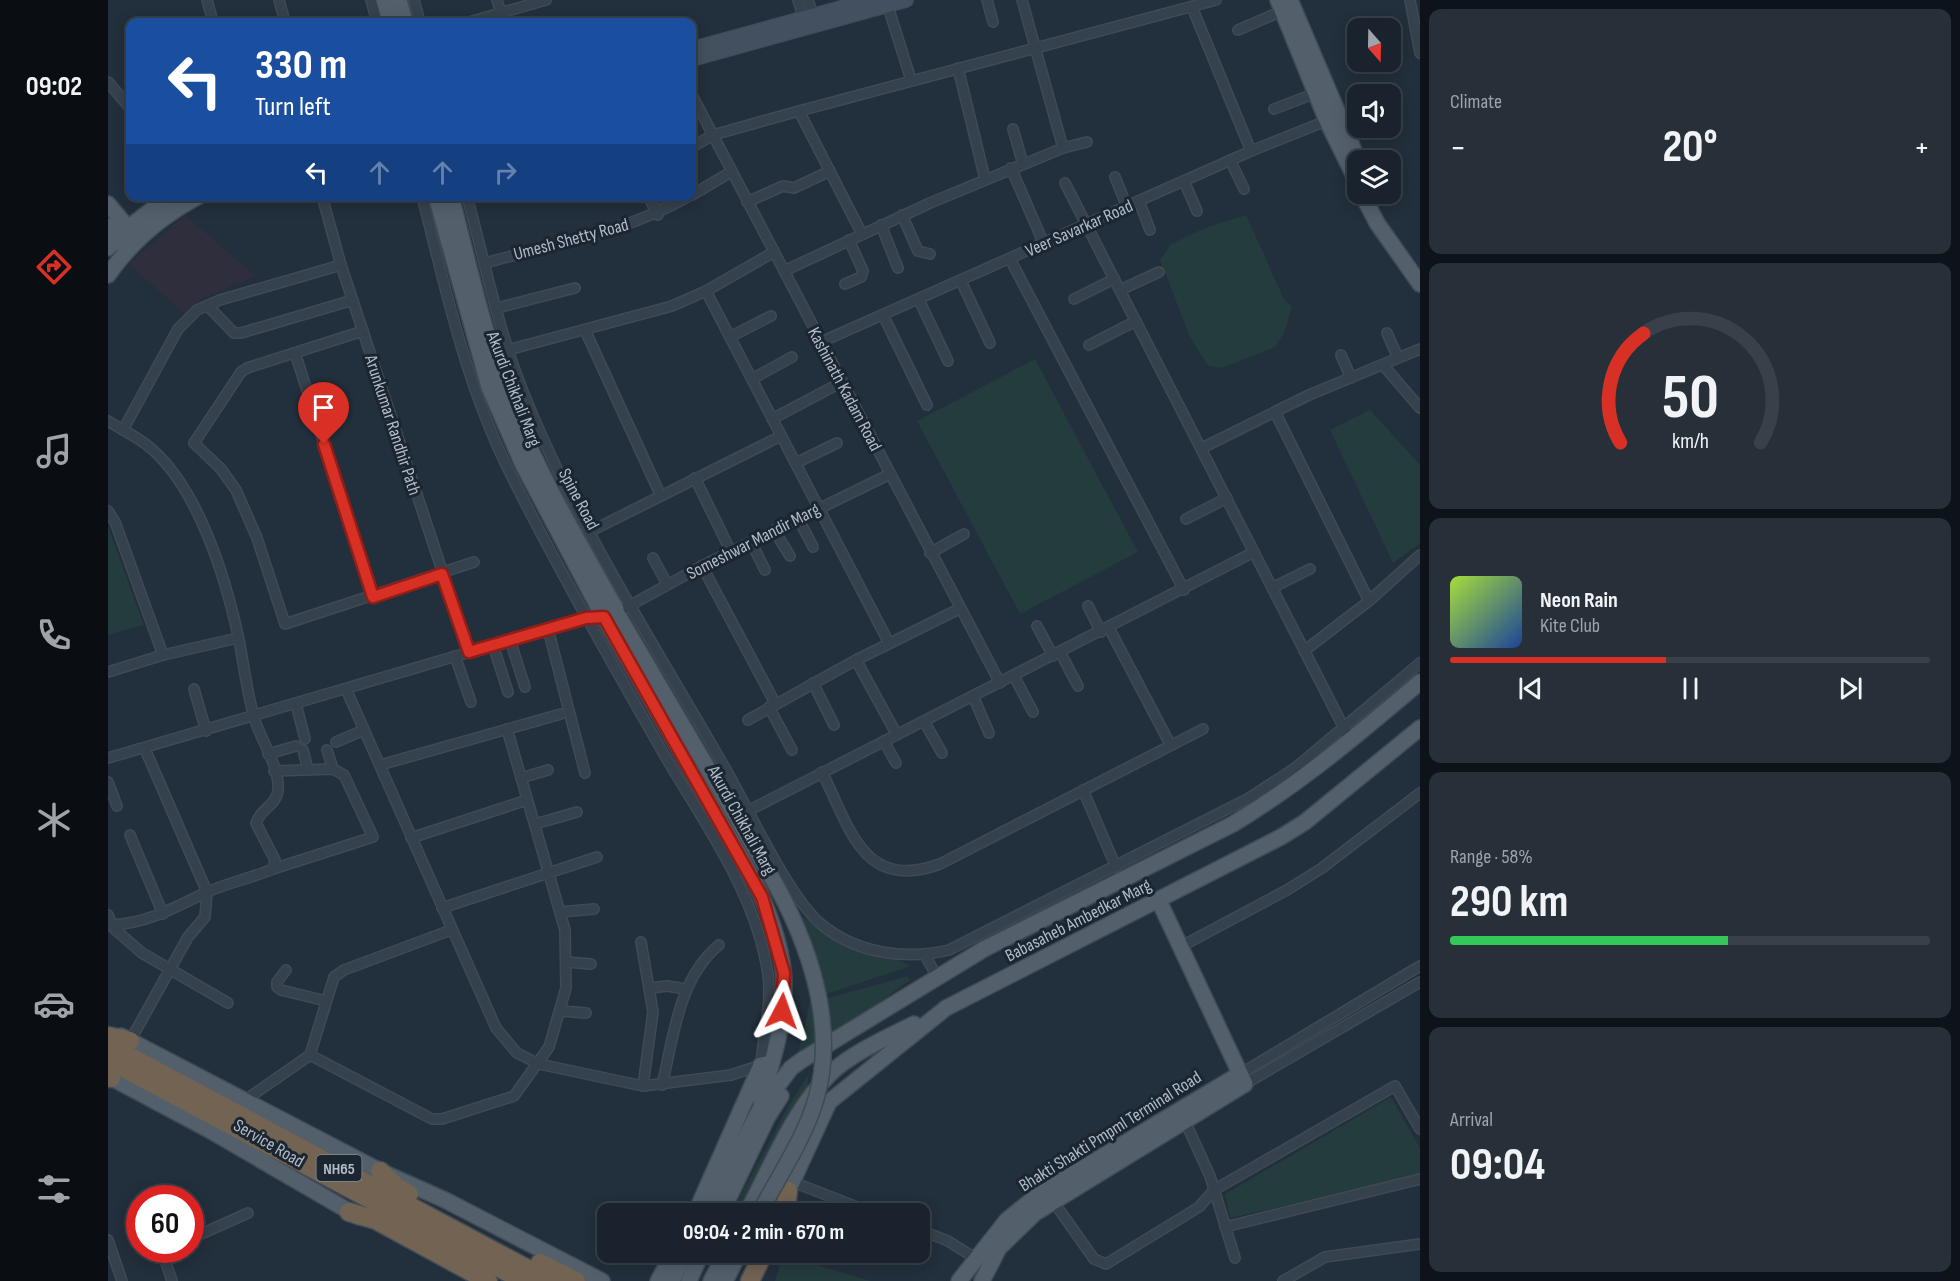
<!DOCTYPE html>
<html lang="en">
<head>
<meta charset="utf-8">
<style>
  body { margin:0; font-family:"Sofia Sans Condensed",sans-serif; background:#272f39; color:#f1f3f6; height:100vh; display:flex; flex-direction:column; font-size:22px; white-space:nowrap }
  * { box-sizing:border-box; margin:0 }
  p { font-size:20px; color:#9fa4aa }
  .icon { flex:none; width:33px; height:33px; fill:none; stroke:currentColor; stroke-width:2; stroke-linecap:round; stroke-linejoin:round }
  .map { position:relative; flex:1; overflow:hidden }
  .side { display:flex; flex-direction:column; gap:9px; padding:9px; background:#0e1319; width:540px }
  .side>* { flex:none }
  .guide { position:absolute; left:18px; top:18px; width:570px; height:183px; border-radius:12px; box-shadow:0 3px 15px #0003,0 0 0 2px #384049; background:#1a4fa0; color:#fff; overflow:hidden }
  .needle { width:39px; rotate:160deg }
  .tools { position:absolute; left:1239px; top:18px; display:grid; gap:12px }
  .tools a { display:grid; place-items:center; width:54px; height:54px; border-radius:12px; background:#1a232d; box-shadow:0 3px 15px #0003,0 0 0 2px #384049; font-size:30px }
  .speed { position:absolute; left:18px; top:1185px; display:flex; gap:12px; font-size:30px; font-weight:700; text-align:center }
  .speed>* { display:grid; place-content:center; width:78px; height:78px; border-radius:50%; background:#1a232d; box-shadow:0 3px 15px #0003,0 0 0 2px #384049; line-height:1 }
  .speed .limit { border:9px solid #d22; background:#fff; color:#111 }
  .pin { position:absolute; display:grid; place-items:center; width:51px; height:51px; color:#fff; margin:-62px -26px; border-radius:50% 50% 50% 0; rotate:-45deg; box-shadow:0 0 6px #0007 }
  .pin .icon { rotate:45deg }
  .me { position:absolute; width:66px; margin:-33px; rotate:4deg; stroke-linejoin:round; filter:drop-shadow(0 0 4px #0008) }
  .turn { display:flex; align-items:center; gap:21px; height:126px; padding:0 30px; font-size:27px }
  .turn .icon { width:78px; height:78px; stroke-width:2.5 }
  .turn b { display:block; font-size:42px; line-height:51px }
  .lanes { display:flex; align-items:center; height:57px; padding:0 30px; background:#0003; justify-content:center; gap:30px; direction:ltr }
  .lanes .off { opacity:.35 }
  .big { font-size:45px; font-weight:700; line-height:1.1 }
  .side .tile { flex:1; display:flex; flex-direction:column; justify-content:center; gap:9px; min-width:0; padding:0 21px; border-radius:12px; background:#272f39 }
  .side .dial { align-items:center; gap:0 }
  .dial svg { height:156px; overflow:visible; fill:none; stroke:#384049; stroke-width:7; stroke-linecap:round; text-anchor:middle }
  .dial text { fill:#f1f3f6; stroke:none }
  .song { display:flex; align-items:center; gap:18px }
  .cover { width:72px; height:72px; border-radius:9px; background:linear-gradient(135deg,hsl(80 70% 55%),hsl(220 70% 35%)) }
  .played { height:6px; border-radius:3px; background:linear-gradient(90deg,#d93025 45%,#384049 45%) }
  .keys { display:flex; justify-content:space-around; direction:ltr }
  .heat { display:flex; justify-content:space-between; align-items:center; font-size:33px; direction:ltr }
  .charge { height:9px; border-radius:4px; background:linear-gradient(90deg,#34c759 58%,#384049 0) }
  .trip { position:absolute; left:489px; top:1203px; width:333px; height:60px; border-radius:12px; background:#1a232d; box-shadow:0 3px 15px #0003,0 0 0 2px #384049; font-weight:700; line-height:60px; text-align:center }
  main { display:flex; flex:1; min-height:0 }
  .menu { display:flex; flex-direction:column; width:108px; justify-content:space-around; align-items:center; background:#0a0e12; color:#9fa4aa }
  .menu .icon { width:42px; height:42px }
  .menu .active { color:#d93025 }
  .menu b { font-size:27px; color:#f1f3f6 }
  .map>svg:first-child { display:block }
</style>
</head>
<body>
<main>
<nav class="menu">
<b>09:02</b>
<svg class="icon active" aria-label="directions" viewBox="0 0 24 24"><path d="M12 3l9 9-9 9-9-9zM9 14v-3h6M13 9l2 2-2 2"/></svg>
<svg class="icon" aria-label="music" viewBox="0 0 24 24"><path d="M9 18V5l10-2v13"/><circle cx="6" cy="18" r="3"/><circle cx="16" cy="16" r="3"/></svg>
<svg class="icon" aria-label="phone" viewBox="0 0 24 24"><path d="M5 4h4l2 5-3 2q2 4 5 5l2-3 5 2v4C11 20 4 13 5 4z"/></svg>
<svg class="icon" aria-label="climate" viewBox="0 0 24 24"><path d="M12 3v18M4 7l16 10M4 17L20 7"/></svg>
<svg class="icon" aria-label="car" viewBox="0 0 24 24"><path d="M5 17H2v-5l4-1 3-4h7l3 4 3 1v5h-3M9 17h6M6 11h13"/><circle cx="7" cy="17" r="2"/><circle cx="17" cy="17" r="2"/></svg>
<svg class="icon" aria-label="filters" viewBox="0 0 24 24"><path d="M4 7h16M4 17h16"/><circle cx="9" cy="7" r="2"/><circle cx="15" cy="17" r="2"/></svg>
</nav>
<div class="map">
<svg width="1312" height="1281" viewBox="0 0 1312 1281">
  <rect width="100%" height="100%" fill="#222f3c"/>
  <polygon fill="#2e2e3d" points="77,215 148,276 94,299 76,314 21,264"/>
  <g fill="#243c3d">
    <polygon points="1138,215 1176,299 1184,307 1176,333 1167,347 1114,368 1100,366 1082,337 1052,260 1063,244 1099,227"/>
    <polygon points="927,359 1030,552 912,614 809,421"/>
    <polygon points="1262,410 1312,465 1312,543 1285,563 1222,430"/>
    <polygon points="0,526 36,625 0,635"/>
    <polygon points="687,914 803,966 715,995"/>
    <polygon points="800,976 802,980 688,1063 702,1003"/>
    <polygon points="701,1074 697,1104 636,1213 623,1214 679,1108"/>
    <polygon points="1283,1097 1312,1148 1312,1176 1122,1218 1117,1194"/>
    <polygon points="675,1255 763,1281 667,1281"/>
  </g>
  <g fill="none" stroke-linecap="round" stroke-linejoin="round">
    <g stroke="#3f4a55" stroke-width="12">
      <g id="street">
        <polyline points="99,0 105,22"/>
        <polyline points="171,0 177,22"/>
        <polyline points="263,0 269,22"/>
        <polyline points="306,0 312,22"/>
        <polyline points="389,0 393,13"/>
        <polyline points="690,0 697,23"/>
        <polyline points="700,0 705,15"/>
        <polyline points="778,0 803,80"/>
        <polyline points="879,0 885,22"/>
        <polyline points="1302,0 1312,53"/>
        <polyline points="1084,7 1143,151"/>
        <polyline points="361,22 438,0"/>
        <polyline points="1130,30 1174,11"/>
        <polyline points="850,68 877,179"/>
        <polyline points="0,82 22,108"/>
        <polyline points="584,95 892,683"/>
        <polyline points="1166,109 1208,93"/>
        <polyline points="691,111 754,234"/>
        <polyline points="905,129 915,164"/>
        <polyline points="584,147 605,135 691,111 1108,0"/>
        <polyline points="955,148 979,142"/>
        <polyline points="1122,160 1136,189"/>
        <polyline points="903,168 936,244"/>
        <polyline points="1007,177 1019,207"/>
        <polyline points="1076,181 1089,211"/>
        <polyline points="957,183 1239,734"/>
        <polyline points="584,195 623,172"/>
        <polyline points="214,196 233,265 361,652"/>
        <path d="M359 196C375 256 388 318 409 376 461 514 544 640 617 768 640 808 681 898 714 925 750 954 798 960 841 950L1141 798 1187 768 1312 663"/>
        <polyline points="540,196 550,215"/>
        <polyline points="1031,201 1042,230"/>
        <polyline points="639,202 675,186 686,188 722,171"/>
        <polyline points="794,215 810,251 822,254"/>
        <polyline points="773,225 790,268"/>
        <polyline points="902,259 1076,590"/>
        <path d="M377 263C445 244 519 232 581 196"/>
        <polyline points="676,271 822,203 955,148 914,0"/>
        <polyline points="853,281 882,343"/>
        <polyline points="737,284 753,277 755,271 741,240"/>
        <polyline points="1012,290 1051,272"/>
        <polyline points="598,291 781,643"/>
        <polyline points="966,299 1006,279"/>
        <polyline points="811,300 840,361"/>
        <polyline points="100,306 126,333 133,333 245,300"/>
        <polyline points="389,308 467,288"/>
        <polyline points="775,315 819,405"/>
        <polyline points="477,330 552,494"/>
        <polyline points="255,331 139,368 133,372 86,443 113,469 128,490 149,538 177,624 366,562"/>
        <polyline points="1279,333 1290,358"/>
        <polyline points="622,337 663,316"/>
        <polyline points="713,342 1143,151 1223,119"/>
        <polyline points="981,345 1028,321"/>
        <polyline points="400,350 564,306 598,291 666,252"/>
        <polyline points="187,353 265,597"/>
        <polyline points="1233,355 1243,378"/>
        <polyline points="1275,365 1312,408"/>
        <polyline points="644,379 684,357"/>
        <polyline points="1167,412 1261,601"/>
        <polyline points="664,419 734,382"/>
        <path d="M0 421C13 429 27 436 39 445 90 485 118 579 131 640 136 666 139 692 146 717 152 740 172 766 170 790 169 805 152 809 148 823L167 860 165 869C143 878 120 883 99 892 68 907 40 923 4 925L0 915"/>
        <polyline points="15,430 70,329 89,310 112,300 233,265"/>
        <polyline points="1094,448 1201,395 1312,349"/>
        <polyline points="688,463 729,443"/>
        <polyline points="587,478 623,552"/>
        <polyline points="0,511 7,522 55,655"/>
        <polyline points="690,518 705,547"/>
        <polyline points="1078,519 1119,498"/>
        <polyline points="666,530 682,556"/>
        <polyline points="483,531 673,436"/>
        <polyline points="643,542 657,570"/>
        <polyline points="822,553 856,534"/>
        <polyline points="545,558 559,584"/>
        <polyline points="594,566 667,703"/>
        <polyline points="1164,588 1202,569"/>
        <polyline points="980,606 993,632"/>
        <polyline points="510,612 594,566 782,474"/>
        <polyline points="929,626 945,656"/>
        <polyline points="1001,628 1062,744"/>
        <polyline points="440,629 477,773"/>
        <polyline points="402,640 417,687"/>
        <polyline points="385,645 400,692"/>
        <polyline points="1196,651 1261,601 1312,555"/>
        <polyline points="952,652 970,686"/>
        <polyline points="347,656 363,702"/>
        <polyline points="748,660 789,735"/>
        <polyline points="0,672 55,655 130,638"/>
        <polyline points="906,676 925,712"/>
        <polyline points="705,683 726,725"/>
        <polyline points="86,689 98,731"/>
        <path d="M238 689 388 1028 409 1053 431 1064 535 1086 623 1075 653 1065C655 1035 664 1004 660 975 649 895 597 824 557 756 504 663 450 569 402 473 358 385 338 291 314 196"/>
        <polyline points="865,696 881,733"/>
        <polyline points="188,704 197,739"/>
        <polyline points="661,707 684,750"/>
        <polyline points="640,720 748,660 851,609"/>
        <polyline points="816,721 834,753"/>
        <polyline points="776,741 788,763"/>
        <polyline points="228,742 256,730"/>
        <polyline points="195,750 200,770"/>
        <polyline points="219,750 225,769"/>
        <polyline points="160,754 188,746"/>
        <polyline points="0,758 478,618 496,617"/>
        <polyline points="272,765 453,714"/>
        <path d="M714 772C742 828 755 892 832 864L1095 729"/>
        <polyline points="413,778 440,770"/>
        <polyline points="0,782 9,806"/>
        <polyline points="975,790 1008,867"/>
        <polyline points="624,819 1146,552"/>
        <polyline points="427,824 469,812"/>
        <polyline points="22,835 55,914"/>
        <polyline points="303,838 419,800"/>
        <polyline points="165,869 265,837 236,775 225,769 166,771"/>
        <polyline points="334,908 489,857"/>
        <polyline points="452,912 486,909"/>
        <polyline points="2,925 34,953 120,1003"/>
        <polyline points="533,942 545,1012 535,1086"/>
        <polyline points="1072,947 1179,890 1214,868 1312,793"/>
        <polyline points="817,955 829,977"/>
        <polyline points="459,962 483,964"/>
        <polyline points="178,970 169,982 169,987 173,990 218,1001"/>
        <polyline points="543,988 559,986 578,989"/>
        <polyline points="453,1011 478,1013"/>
        <polyline points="22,1041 80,937 97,917 99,892 37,749"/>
        <polyline points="202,1055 324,1119 334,1119 406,1096 441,1047 458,988 457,930 399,729"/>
        <polyline points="1132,1074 1312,966"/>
        <polyline points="1137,1084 1312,982"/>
        <path d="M554 1085C566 1036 570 979 611 945"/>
        <polyline points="136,1101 202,1055 226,977 236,970 343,930"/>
        <polyline points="1075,1117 1102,1176 1127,1258"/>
        <polyline points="685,1182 767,1214"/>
        <polyline points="945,1201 986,1259 998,1264 1091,1207 1106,1190 1287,1086 1312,1129"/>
        <polyline points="1117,1227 1312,1179"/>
        <polyline points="812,1230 840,1241 867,1258"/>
        <polyline points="82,1239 140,1213"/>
        <polyline points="0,1240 14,1281"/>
        <polyline points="59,1250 55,1254 64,1281"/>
        <polyline points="1175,1281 1217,1257 1312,1244"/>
      </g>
    </g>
    <g stroke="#3f4a55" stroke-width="16">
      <g id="secondary">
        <polyline points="584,49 762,0"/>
        <polyline points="584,59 798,0"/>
      </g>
    </g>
    <g stroke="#3f4a55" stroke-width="18">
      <g id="primary">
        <polyline points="276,0 282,22"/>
        <polyline points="291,0 297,22"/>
        <polyline points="1170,0 1219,121 1250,184"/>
        <polyline points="1182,0 1250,160"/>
        <polyline points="1254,194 1269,223 1312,284"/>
        <polyline points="328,196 381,387 415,465 495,616"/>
        <path d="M343 196C359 258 373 321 394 381 423 461 467 536 508 609"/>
        <polyline points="0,204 27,236"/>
        <polyline points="0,226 16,245"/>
        <polyline points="0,248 29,221 62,196"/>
        <path d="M0 275C23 242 55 215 91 196"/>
        <polyline points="510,615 651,856"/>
        <path d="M498 621 647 882C662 914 677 953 676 989 676 1027 663 1065 653 1102"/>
        <polyline points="13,1036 272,1171 337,1200 494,1281"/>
        <polyline points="0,1076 103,1131 251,1217"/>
        <polyline points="675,1202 721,1102 838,1008 1173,837 1197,822 1312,728"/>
        <polyline points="587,1214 653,1065 663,1063"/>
        <path d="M598 1214 652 1109 683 1068 694 1060 876 949 1125 824C1193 783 1252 733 1312 682"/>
        <polyline points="613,1214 659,1118 673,1096"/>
        <path d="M638 1214C663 1168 684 1111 722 1074 742 1054 780 1037 806 1024"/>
        <polyline points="550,1281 566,1252"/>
        <polyline points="564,1281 578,1252"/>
        <polyline points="581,1281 594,1252"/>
        <polyline points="603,1281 618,1252"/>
        <polyline points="617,1281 632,1252"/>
        <polyline points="851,1281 899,1220 930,1195 1132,1074"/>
        <polyline points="874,1281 891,1248 927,1213 1137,1084 1051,901"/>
      </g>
    </g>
    <g stroke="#414c57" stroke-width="21">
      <g id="highway">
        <polyline points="0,1036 22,1041"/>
        <polyline points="0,1045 442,1281"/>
        <polyline points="4,1062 416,1281"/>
        <polyline points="0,1074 3,1078"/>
        <polyline points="272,1171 290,1188 301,1194"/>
        <polyline points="241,1212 268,1220 380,1281"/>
        <polyline points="677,1214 680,1191"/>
        <polyline points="432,1263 468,1281"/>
        <polyline points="642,1281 656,1252"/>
      </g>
    </g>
    <use href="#street" stroke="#35414c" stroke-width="9"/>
    <use href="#secondary" stroke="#43505f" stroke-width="14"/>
    <use href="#primary" stroke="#53606c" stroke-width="15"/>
    <use href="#highway" stroke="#726352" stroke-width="18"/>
    <g stroke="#3f4a55" stroke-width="18" stroke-linecap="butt">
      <path id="primary-bridge" d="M651 856C694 925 732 1016 708 1099 697 1138 670 1177 651 1214"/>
    </g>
    <use href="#primary-bridge" stroke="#53606c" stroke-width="15"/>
  </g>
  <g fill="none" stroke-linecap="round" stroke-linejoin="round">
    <g stroke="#8d1f18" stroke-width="15">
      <polyline id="route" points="216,444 265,597 334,574 361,652 478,618 496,617 654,897 676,973 674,1011"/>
    </g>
    <use href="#route" stroke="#d93025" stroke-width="10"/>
  </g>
  <g text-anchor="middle" stroke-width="6" stroke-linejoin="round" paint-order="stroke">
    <rect fill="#1b2631" stroke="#848f9b" stroke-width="1.5" x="208.5" y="1155" width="45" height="26" rx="4.5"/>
    <g font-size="16" font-weight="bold" fill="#b1bcc8">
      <text x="231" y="1174">NH65</text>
    </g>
    <g font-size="18" fill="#b1bcc8" stroke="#1b2631">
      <text transform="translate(971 228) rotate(-24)" y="6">Veer Savarkar Road</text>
      <text transform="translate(463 239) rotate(-15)" y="6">Umesh Shetty Road</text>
      <text transform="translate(406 389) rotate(69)" y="6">Akurdi Chikhali Marg</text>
      <text transform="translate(737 389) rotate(62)" y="6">Kashinath Kadam Road</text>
      <text transform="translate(285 425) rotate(72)" y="6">Arunkumar Randhir Path</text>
      <text transform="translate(471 499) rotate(62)" y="6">Spine Road</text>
      <text transform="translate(645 541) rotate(-27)" y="6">Someshwar Mandir Marg</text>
      <text transform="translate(634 820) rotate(61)" y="6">Akurdi Chikhali Marg</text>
      <text transform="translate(970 920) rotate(-27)" y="6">Babasaheb Ambedkar Marg</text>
      <text transform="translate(1002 1131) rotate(-32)" y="6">Bhakti Shakti Pmpml Terminal Road</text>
      <text transform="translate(161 1143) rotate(30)" y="6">Service Road</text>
    </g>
  </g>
</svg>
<div class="tools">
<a><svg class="needle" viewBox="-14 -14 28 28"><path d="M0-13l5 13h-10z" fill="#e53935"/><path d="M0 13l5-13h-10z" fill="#9fa4aa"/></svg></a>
<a><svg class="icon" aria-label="sound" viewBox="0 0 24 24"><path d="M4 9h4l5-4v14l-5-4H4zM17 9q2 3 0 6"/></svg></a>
<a><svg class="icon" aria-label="layers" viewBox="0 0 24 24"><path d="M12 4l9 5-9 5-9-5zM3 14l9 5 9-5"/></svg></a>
</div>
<div class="speed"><div class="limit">60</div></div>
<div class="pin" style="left:216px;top:444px;background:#d93025"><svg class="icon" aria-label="arrive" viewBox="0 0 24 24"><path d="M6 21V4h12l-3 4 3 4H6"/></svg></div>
<svg class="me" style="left:674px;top:1011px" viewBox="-20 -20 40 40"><path d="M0-17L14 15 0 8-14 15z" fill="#d93025" stroke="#fff" stroke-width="4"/></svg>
<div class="trip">09:04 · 2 min · 670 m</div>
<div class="guide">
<div class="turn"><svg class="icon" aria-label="left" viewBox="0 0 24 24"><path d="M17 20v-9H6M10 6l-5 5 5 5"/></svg><div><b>330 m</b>Turn left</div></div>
<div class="lanes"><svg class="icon" aria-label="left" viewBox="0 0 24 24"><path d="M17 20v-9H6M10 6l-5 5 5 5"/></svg><svg class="icon off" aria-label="ahead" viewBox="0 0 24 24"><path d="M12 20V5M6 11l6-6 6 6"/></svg><svg class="icon off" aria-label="ahead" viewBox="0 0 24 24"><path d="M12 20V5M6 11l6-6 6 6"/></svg><svg class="icon off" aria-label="right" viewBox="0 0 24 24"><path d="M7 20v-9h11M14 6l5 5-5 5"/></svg></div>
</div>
</div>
<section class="side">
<div class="tile"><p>Climate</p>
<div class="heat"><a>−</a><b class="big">20°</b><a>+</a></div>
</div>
<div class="tile dial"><svg viewBox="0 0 100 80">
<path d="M14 69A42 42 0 1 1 86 69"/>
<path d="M14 69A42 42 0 0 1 26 13" stroke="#d93025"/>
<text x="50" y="56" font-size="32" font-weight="700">50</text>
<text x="50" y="72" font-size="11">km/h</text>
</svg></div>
<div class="tile">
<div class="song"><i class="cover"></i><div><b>Neon Rain</b><p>Kite Club</p></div></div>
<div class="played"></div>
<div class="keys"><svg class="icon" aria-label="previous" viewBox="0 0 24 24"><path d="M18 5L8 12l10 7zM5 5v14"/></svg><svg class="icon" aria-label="pause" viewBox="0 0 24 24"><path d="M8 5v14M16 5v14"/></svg><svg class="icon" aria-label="next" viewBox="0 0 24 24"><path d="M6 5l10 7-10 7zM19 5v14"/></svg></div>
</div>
<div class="tile"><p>Range · 58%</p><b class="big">290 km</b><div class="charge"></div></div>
<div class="tile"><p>Arrival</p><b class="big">09:04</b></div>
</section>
</main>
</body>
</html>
